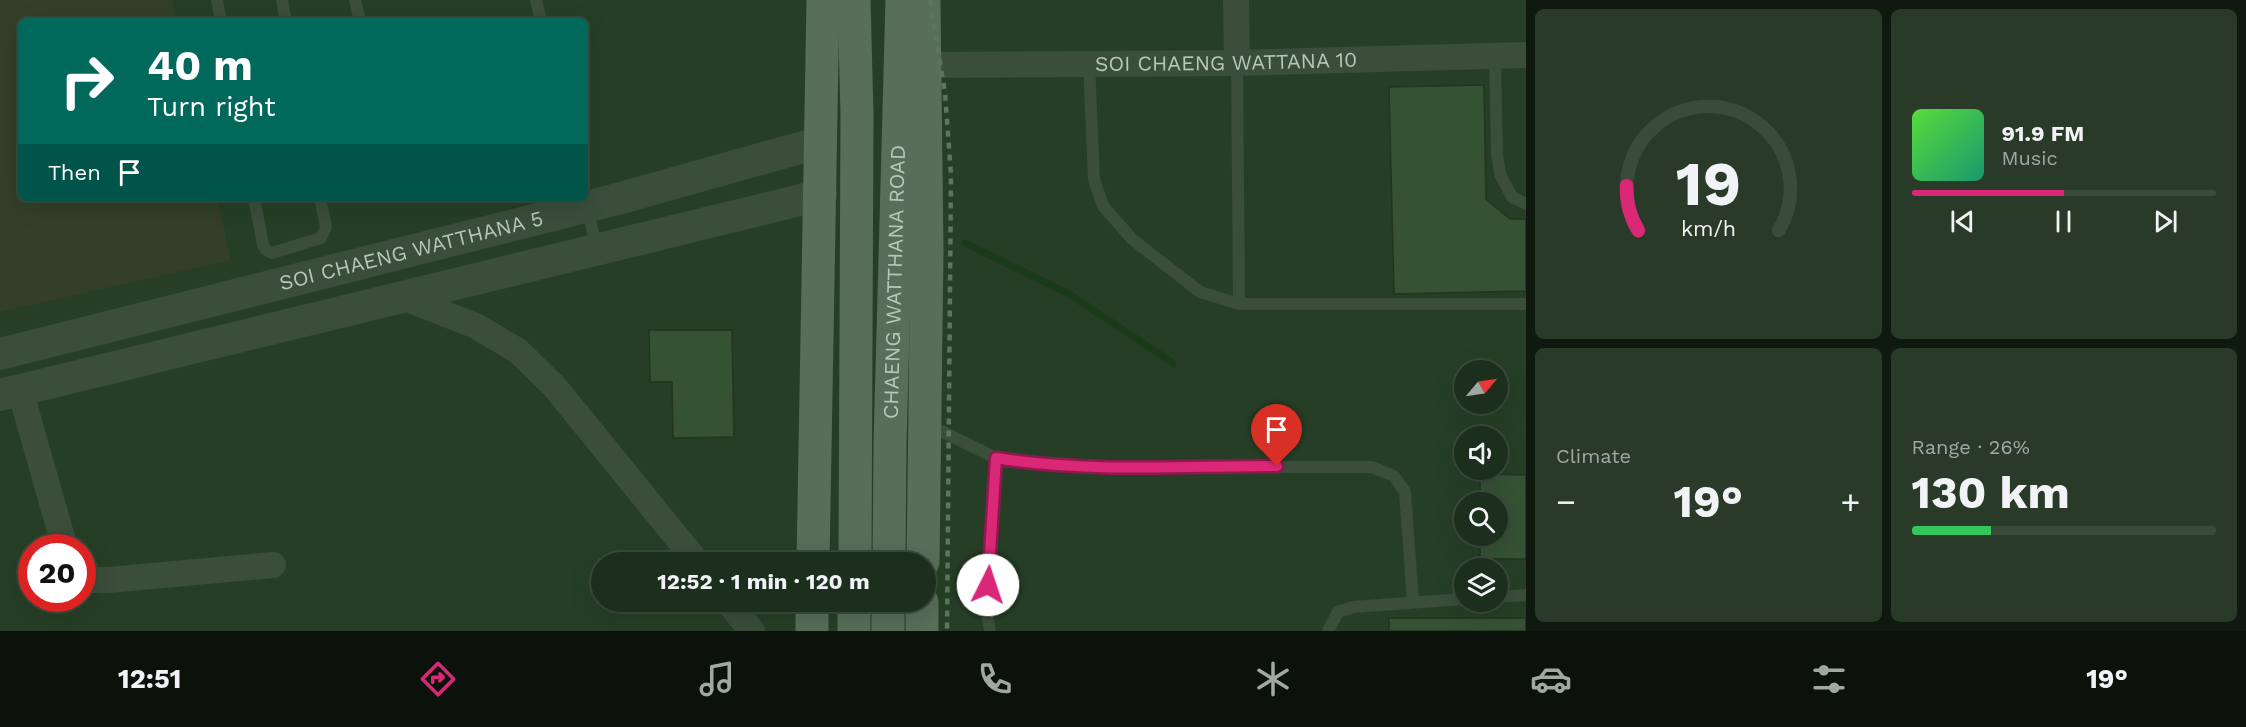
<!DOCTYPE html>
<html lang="en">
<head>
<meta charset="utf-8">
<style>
  body { margin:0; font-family:"Work Sans",sans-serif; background:#293a29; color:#f1f3f6; height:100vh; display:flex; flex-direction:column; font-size:22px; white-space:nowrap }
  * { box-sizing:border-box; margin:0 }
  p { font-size:20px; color:#a0a8a3 }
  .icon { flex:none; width:33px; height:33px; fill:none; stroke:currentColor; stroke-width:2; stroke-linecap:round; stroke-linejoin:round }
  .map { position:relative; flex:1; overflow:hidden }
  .side { display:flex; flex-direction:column; gap:9px; padding:9px; background:#0f190f; width:720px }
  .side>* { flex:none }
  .hud { position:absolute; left:18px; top:18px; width:570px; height:183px; border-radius:9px; box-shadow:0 6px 24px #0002,0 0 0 2px #3a4a3b; background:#00695c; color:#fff; overflow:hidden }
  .needle { width:39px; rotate:61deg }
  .buttons { position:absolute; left:1454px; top:360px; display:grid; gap:12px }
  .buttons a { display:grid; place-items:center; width:54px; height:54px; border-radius:50%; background:#1c2e1c; box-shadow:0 6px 24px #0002,0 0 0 2px #3a4a3b; font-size:30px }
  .speed { position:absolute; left:18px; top:534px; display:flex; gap:12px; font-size:30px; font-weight:700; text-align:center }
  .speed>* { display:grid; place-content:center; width:78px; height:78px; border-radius:50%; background:#1c2e1c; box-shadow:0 6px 24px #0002,0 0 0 2px #3a4a3b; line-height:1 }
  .speed .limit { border:9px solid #d22; background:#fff; color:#111 }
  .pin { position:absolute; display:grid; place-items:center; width:51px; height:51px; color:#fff; margin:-62px -26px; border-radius:50% 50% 50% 0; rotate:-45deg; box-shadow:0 0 6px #0007 }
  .pin .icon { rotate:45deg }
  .me { position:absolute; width:66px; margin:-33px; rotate:4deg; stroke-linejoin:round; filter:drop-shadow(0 0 4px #0008) }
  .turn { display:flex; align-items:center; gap:21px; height:126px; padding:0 30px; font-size:27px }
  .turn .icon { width:78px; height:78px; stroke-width:2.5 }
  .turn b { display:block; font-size:42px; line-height:51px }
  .then { display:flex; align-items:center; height:57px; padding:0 30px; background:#0003; gap:12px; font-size:22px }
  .big { font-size:45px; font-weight:700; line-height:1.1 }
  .side .tile { flex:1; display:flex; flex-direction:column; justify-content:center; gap:9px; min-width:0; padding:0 21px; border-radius:9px; background:#293a29 }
  .side .dial { align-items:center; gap:0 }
  .dial svg { height:156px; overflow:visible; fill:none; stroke:#3a4a3b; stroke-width:7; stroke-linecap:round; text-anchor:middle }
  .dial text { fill:#f1f3f6; stroke:none }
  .song { display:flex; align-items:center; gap:18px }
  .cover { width:72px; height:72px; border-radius:9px; background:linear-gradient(135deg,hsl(110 70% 55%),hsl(160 70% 35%)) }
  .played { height:6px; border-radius:3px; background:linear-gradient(90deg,#db2777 50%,#3a4a3b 50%) }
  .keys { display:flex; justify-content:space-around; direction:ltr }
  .heat { display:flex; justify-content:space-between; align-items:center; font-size:33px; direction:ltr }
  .charge { height:9px; border-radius:4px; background:linear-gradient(90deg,#34c759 26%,#3a4a3b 0) }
  .side .tiles { flex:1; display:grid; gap:9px; grid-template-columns:repeat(2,1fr) }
  .trip { position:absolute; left:591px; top:552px; width:345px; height:60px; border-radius:30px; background:#1c2e1c; box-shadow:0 6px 24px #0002,0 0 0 2px #3a4a3b; font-weight:700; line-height:60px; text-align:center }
  .tab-bar { display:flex; height:96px; justify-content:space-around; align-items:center; background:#0b120b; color:#a0a8a3 }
  .tab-bar .icon { width:42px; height:42px }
  .tab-bar .selected { color:#db2777 }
  .tab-bar b { font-size:27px; color:#f1f3f6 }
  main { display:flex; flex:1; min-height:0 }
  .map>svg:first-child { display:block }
</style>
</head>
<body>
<main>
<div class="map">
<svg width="1526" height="631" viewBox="0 0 1526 631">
  <rect width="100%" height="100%" fill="#263e26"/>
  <polygon fill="#333f28" points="0,0 172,0 177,21 21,21 21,198 217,198 231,260 0,312"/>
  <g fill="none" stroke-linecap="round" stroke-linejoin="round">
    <polyline stroke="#1a3b1a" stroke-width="7" points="965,243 1069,294 1173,363"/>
  </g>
  <g fill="#355235" stroke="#213521" stroke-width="1.5">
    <polygon points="1484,85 1486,199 1510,219 1526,219 1526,291 1394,294 1389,87"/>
    <polygon points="649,330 732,330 734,437 673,438 672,382 650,382"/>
    <polygon points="1480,474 1526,475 1526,559 1480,559 1480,536 1497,536 1497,502 1480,502"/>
    <rect x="1389" y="618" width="137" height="13"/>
  </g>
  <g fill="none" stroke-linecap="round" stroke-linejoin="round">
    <g stroke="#3a4e3a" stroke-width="12">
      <polyline points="217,0 221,21"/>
      <polyline points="282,0 286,21"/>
      <polyline points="355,0 360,21"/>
      <polyline points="536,0 541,21"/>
      <polyline points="1495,56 1497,155 1500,174 1512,197 1526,204"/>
      <polyline points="1089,63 1094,180 1103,206 1132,239 1200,292 1239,304 1237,63"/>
      <polyline points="254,198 263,245 266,250 272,253 321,238 326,227 320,198"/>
      <polyline points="587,208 597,249"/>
      <polyline points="1239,304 1526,304"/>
      <polyline points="927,424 996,458 1026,463 1136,467 1372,467 1394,476 1405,492 1413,602"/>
      <polyline points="1497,597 1526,595"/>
      <polyline points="990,631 986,607 996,458"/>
      <polyline points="1328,631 1338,612 1353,607 1464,599"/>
    </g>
    <g stroke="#3a4e3a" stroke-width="26">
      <polyline points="1236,0 1237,63"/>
      <path id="s1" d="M926 65 1237 63 1526 55"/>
      <polyline points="402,297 476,326 518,351 554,386 697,562"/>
      <polyline points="20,390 65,548"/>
      <polyline points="82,575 92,580 109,580 273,565"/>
      <polyline points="728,602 752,631"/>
    </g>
    <g stroke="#3a4e3a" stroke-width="32">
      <path id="s2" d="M0 354 621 198 821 142"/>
      <polyline points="0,395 821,195"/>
    </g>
    <g stroke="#586e58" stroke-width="33">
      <polyline points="854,0 857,114 855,562"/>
      <polyline points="813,562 823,0"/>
      <path id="s3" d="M889 562 890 444 902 0"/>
      <polyline points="923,562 927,251 924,0"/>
      <polyline points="812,631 812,602"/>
      <polyline points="854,631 854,602"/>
      <polyline points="888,631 888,602"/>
      <polyline points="922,631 922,602"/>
    </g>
    <polyline stroke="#5c755d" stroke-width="4.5" stroke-dasharray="6 6" stroke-linecap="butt" points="930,0 945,93 951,175 947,631"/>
  </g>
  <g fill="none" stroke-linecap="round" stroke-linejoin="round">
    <g stroke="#8e194d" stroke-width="15">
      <path id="route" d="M988 585 996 458C1088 473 1184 466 1277 466"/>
    </g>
    <use href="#route" stroke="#db2777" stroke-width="10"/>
  </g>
  <g text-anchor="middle" stroke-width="6" stroke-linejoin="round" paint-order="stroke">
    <g font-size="21" fill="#b6c9b7" stroke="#1f331f">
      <text dy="7" stroke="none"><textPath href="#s1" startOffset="300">SOI CHAENG WATTANA 10</textPath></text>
      <text dy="7" stroke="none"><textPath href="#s2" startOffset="424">SOI CHAENG WATTHANA 5</textPath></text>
      <text dy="7" stroke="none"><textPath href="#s3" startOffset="280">CHAENG WATTHANA ROAD</textPath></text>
    </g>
  </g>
</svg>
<div class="buttons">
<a><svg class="needle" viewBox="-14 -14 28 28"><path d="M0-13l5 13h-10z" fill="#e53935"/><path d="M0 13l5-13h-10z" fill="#a0a8a3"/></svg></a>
<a><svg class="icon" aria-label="sound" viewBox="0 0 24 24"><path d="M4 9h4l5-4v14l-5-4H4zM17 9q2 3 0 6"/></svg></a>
<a><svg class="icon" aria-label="search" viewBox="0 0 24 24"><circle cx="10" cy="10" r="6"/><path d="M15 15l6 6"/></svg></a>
<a><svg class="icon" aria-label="layers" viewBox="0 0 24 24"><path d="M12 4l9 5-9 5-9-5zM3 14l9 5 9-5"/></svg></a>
</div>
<div class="speed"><div class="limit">20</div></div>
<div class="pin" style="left:1277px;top:466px;background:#d93025"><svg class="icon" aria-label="arrive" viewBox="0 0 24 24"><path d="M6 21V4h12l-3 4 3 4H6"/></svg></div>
<svg class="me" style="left:988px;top:585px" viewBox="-20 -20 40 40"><circle r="19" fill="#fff"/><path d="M0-13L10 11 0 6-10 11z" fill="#db2777"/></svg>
<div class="trip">12:52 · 1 min · 120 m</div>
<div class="hud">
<div class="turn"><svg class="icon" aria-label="right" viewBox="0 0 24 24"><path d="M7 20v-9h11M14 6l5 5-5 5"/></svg><div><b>40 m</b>Turn right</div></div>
<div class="then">Then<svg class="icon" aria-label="arrive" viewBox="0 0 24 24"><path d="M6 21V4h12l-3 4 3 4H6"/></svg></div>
</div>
</div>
<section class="side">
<div class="tiles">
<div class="tile dial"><svg viewBox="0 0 100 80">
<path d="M14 69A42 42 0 1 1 86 69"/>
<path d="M14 69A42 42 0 0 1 8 46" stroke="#db2777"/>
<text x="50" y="56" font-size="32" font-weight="700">19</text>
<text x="50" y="72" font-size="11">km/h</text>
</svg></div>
<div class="tile">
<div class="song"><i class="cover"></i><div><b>91.9 FM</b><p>Music</p></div></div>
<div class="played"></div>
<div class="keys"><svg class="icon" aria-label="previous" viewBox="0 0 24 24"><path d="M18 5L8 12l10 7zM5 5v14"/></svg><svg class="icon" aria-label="pause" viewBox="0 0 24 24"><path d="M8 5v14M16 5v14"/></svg><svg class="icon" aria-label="next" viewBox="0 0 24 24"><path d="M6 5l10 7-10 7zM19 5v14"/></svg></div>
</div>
<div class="tile"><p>Climate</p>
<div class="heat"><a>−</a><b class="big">19°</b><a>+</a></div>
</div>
<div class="tile"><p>Range · 26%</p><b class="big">130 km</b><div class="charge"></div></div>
</div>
</section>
</main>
<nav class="tab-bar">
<b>12:51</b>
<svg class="icon selected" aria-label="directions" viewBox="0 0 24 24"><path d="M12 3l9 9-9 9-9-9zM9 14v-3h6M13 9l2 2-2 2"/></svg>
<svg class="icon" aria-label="music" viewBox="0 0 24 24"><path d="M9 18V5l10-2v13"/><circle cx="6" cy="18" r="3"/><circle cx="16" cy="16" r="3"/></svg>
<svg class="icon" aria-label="phone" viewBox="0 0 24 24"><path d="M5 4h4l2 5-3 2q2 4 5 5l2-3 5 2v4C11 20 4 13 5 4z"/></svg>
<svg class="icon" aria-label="climate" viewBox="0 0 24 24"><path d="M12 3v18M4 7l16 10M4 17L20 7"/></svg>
<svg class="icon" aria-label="car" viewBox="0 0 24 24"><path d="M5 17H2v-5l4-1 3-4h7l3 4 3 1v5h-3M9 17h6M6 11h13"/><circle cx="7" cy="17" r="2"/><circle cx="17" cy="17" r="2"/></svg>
<svg class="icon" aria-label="filters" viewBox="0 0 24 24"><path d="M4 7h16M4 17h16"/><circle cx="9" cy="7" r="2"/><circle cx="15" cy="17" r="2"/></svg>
<b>19°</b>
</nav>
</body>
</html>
